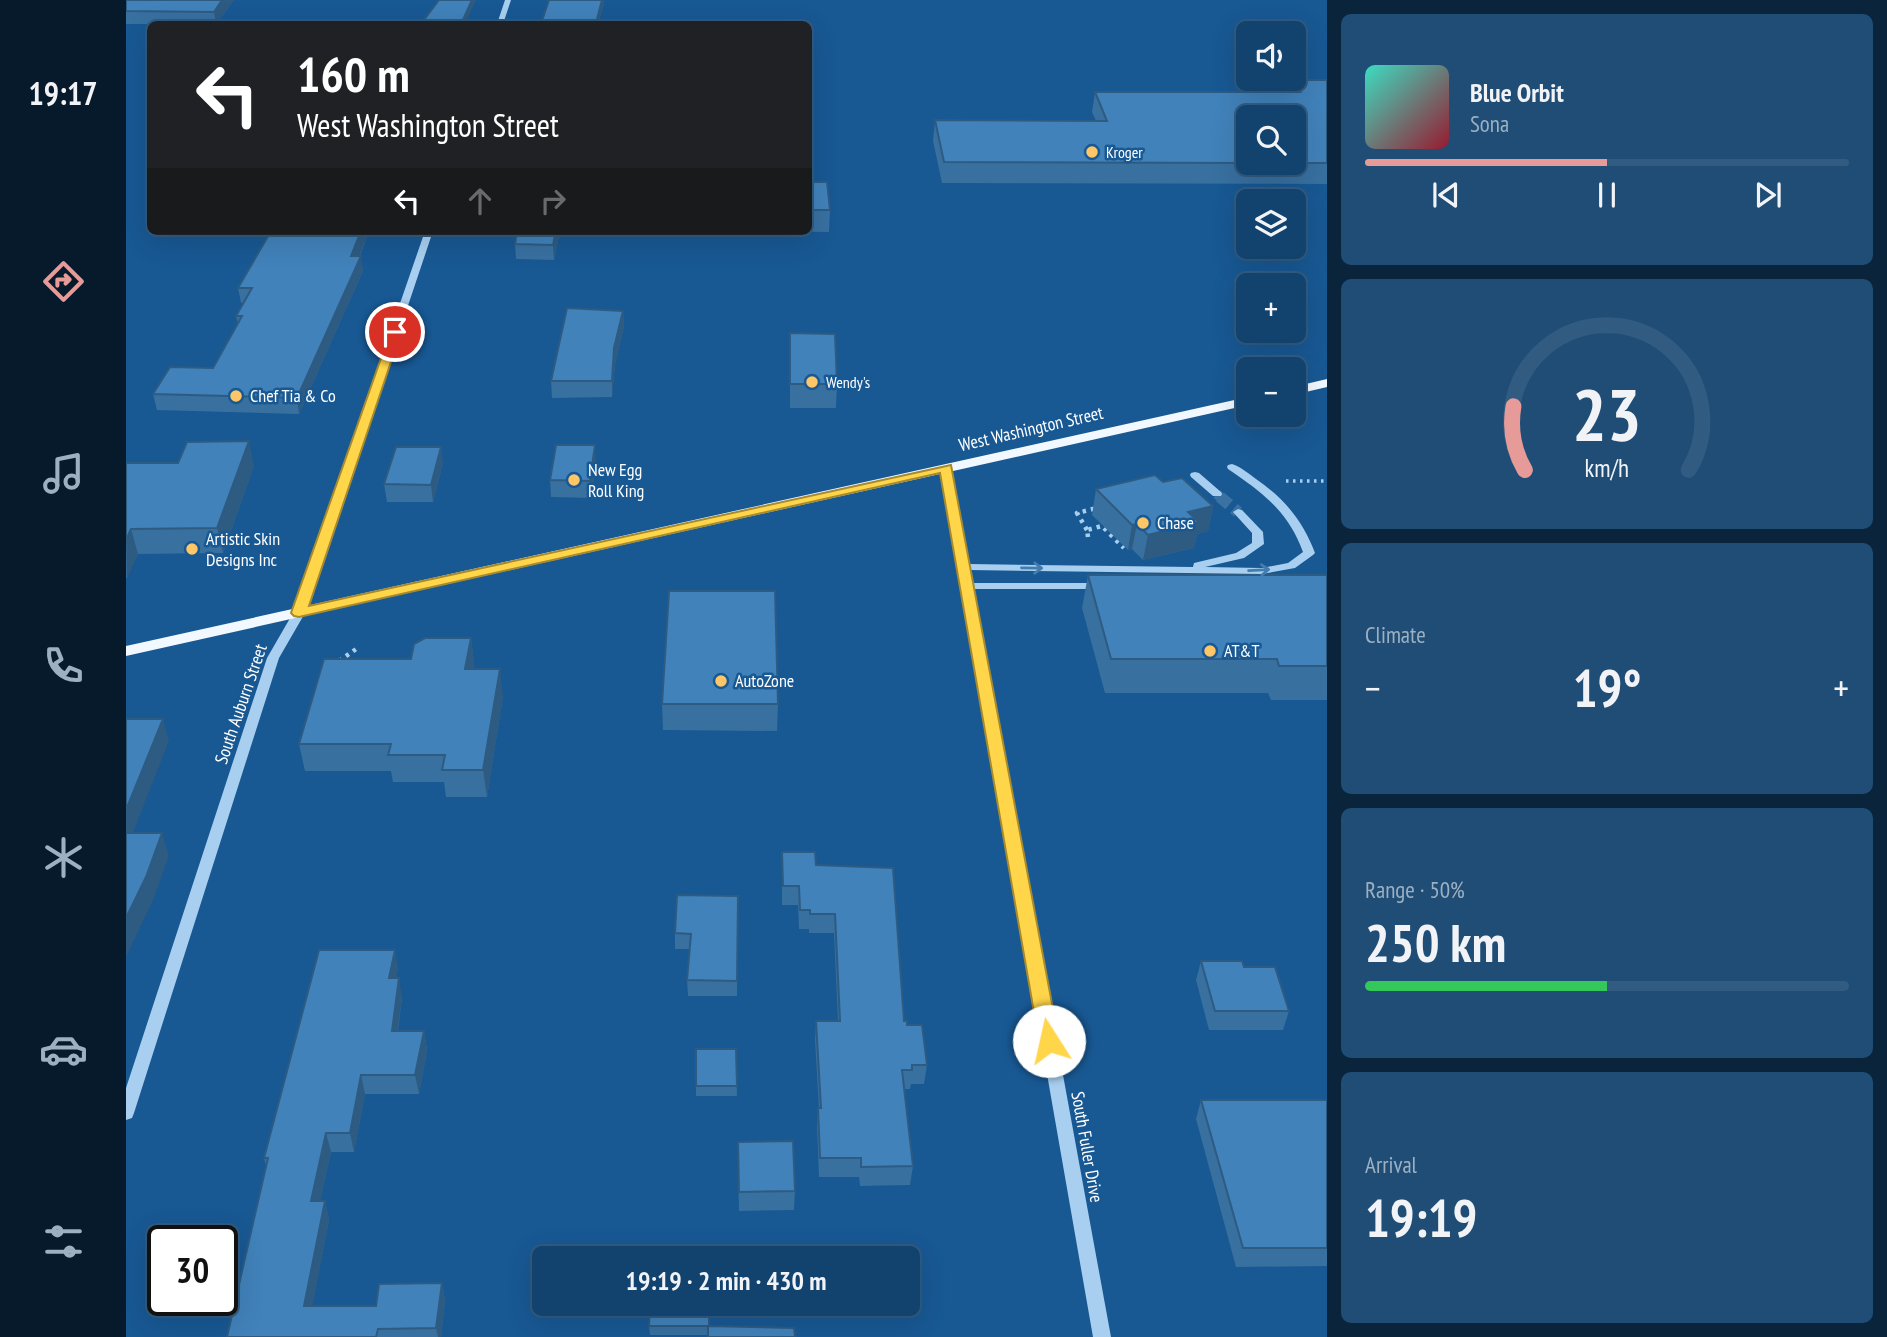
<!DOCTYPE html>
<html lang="en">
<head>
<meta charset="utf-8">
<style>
  body { margin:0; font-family:"PT Sans Narrow",sans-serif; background:#1f4d76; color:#f1f3f6; height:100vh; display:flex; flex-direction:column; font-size:26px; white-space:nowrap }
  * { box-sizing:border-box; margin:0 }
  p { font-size:23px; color:#9cb0c2 }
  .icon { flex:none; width:38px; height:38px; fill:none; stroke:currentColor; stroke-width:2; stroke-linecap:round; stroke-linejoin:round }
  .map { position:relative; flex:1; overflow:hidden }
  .drawer { display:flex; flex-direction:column; gap:14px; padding:14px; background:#0a243c; width:560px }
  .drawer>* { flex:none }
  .guide { position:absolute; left:21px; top:21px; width:665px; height:214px; border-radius:10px; box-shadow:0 7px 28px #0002,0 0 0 2px #315b81; background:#202124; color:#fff; overflow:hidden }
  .fabs { position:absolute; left:1110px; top:21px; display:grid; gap:14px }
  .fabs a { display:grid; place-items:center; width:70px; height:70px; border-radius:10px; background:#12426e; box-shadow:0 7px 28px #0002,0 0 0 2px #315b81; font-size:35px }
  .speed { position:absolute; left:21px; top:1225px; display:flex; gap:14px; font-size:35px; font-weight:700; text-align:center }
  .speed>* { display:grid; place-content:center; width:91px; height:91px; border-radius:50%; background:#12426e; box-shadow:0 7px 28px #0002,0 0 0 2px #315b81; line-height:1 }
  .speed .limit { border:4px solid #111; border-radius:10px; background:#fff; color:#111 }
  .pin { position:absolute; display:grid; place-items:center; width:60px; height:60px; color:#fff; margin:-30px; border:4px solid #fff; border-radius:50%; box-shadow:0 2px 7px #0007 }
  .me { position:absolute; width:77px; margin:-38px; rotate:350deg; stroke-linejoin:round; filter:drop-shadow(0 0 5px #0008) }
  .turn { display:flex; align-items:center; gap:24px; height:147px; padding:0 35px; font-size:32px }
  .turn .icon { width:91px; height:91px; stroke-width:2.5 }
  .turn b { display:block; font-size:49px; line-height:60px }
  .lanes { display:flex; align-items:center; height:66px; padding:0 35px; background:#0003; justify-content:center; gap:35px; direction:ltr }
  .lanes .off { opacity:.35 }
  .big { font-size:52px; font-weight:600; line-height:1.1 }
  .drawer .widget { flex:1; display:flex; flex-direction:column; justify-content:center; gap:10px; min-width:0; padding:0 24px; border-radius:10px; background:#1f4d76 }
  .drawer .dial { align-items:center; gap:0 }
  .dial svg { height:182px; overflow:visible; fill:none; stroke:#315b81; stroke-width:7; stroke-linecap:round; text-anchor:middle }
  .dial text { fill:#f1f3f6; stroke:none }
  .song { display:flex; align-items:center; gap:21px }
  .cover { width:84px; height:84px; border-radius:10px; background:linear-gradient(135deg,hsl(170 70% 55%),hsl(350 70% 35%)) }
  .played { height:7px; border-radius:4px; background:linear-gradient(90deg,#e69b98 50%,#315b81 50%) }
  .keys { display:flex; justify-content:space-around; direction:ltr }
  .heat { display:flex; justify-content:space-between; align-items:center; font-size:38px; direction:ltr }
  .charge { height:10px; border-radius:5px; background:linear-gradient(90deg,#34c759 50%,#315b81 0) }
  .trip { position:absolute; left:406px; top:1246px; width:388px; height:70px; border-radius:10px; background:#12426e; box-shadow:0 7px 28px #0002,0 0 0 2px #315b81; font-weight:600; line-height:70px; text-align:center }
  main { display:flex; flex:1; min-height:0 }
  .menu { display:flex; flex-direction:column; width:126px; justify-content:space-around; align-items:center; background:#071a2c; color:#9cb0c2 }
  .menu .icon { width:49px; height:49px }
  .menu .on { color:#e69b98 }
  .menu b { font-size:32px; color:#f1f3f6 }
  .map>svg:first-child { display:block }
</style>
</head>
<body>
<main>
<nav class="menu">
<b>19:17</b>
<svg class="icon on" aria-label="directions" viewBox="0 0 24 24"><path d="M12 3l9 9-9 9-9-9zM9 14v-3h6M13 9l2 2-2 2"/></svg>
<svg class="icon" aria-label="music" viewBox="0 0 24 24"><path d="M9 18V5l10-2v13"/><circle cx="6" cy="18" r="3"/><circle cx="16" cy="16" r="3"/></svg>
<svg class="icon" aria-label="phone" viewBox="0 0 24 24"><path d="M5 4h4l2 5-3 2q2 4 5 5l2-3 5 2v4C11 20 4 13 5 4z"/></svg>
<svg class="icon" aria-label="climate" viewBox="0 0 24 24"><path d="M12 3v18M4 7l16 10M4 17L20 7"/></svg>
<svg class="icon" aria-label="car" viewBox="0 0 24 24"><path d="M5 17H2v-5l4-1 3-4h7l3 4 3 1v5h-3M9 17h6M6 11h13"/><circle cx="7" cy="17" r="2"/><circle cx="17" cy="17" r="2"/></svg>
<svg class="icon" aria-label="filters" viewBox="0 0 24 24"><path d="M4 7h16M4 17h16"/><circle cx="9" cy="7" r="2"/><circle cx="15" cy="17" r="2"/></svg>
</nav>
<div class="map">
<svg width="1201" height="1337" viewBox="0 0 1201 1337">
  <rect width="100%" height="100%" fill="#185893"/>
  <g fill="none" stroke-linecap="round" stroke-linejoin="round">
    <polyline stroke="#3b71a3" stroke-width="10" stroke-dasharray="10 4.5" stroke-linecap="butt" points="1091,494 1096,499"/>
    <polyline stroke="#3b71a3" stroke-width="12" stroke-dasharray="12 6" stroke-linecap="butt" points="1094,497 1112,512"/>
    <polyline stroke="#a8cff0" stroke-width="3.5" stroke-dasharray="2.5 4.5" stroke-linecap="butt" points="1160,481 1201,481"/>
    <g stroke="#a8cff0" stroke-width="4.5" stroke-dasharray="3.5 5" stroke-linecap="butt">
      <polyline points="961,530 951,513 971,508"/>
      <polyline points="962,537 961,530 976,526 998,548"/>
      <polyline points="213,661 233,647"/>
    </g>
    <g fill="#a8cff0" fill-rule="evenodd">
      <polygon points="379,0 385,0 377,24 371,24"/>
      <polygon points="299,231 307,231 179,613 153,658 8,1113 6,1118 0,1120 0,1088 141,658 167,613"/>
      <path d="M1106 464C1115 467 1122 473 1130 479 1158 498 1177 521 1189 553L1187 555 1169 568 1136 574 844 570 846 583H974L980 586 974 589H848L985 1337H967L815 468 820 465 825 468 843 564 1067 567 1068 563 1110 553 1126 543V533L1107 512 1112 509 1116 510 1137 532 1138 544 1118 558 1079 567 1136 568 1162 563 1177 552C1162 511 1137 493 1102 469L1101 467 1102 465Z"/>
      <polygon points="1069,472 1073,473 1095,492 1096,494 1095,496 1087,496 1065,477 1064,475 1065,473"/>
    </g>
    <g fill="#f1f8ff" fill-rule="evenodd">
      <polygon points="1201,379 1201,387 1167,395 1167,387"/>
      <polygon points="1122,397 1122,405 0,656 0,646"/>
    </g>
  </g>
  <g fill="#3870a0">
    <polygon points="0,0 108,0 90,24 0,24"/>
    <polygon points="478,3 472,24 415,24"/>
    <polygon points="1166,80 1201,80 1201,184 816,183 807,141 809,120 970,121 966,112 969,92 1163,92"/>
    <polygon points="683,155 685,182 704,210 703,232 629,231 682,231"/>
    <polygon points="145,231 243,231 234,256 237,271 173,414 31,410 27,394 87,368 112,324 110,316 118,303 115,303 112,288"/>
    <polygon points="389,231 434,231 428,260 390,259 389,244 390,233 389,233"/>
    <polygon points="497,311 498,326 489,364 486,397 426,398 425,381"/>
    <polygon points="664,333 711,384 710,408 664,408"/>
    <polygon points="470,462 465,498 425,497 424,480"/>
    <polygon points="0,463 128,466 97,553 12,554 0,579"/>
    <polygon points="317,463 307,502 261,502 258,484"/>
    <polygon points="1037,482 1087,506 1082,531 1071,534 1068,548 1017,560 1006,549 1002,550 966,515 970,489"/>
    <polygon points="962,575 1201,575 1201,700 1145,700 1142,693 979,693 956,608"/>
    <polygon points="345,638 348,664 347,669 377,696 361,797 320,797 318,782 267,782 265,771 179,771 173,744"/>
    <polygon points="536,704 652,704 651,731 537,730"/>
    <polygon points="656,852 690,865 781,1025 801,1065 798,1084 785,1084 784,1089 778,1089 787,1166 784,1185 734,1186 733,1177 693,1177 691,1127 692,1108 693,1108 689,1040 690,1021 712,1021 708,933 683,933 683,929 673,929 672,905 656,905"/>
    <polygon points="612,896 611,996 562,996 561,980 564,949 549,949 549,933"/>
    <polygon points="1075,961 1118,967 1163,1011 1157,1030 1083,1030 1070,980"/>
    <polygon points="272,969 270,978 276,997 272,1031 298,1031 301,1050 293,1094 239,1094 228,1152 205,1152 194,1201 199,1201 203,1220 186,1306 250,1306 316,1283 319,1301 315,1337 101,1337 140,1166 138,1158"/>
    <polygon points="570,1049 610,1049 611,1096 570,1096"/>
    <polygon points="1075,1100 1201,1100 1201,1266 1110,1267 1070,1119"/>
    <polygon points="612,1161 669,1191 668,1210 613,1211"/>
    <polygon points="583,1304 582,1335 524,1335 523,1326"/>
  </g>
  <g fill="#2e5b82">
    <polygon points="96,0 108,0 90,24 88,12"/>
    <polygon points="346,0 350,0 339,24 335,24"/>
    <polygon points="476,0 478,0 478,3 472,24 470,24"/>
    <polygon points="235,231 243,231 228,270 225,256"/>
    <polygon points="430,231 434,231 428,260 427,245"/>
    <polygon points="235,256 237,271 173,414 171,398"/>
    <polygon points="497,311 498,326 489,364 486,397 486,381 488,348"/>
    <polygon points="123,441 128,466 97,553 91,528"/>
    <polygon points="469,445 470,462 465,498 464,481"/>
    <polygon points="315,447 317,463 307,502 305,485"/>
    <polygon points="1087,506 1082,531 1071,534 1068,548 1017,560 1022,535 1062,512"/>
    <polygon points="1011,524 1006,549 1002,550 1006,525"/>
    <polygon points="5,529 12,554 1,579 0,540"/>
    <polygon points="345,638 348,664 342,696 339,669"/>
    <polygon points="374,669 377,696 361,797 357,770"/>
    <polygon points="37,719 43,741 0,850 0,810"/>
    <polygon points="36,833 43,856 27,900 0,957 0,918"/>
    <polygon points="269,950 272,969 267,997 263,978"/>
    <polygon points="273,978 276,997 269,1050 266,1031"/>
    <polygon points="298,1031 301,1050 293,1094 289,1075"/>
    <polygon points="235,1075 239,1094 228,1152 224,1133"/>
    <polygon points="200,1133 205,1152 190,1220 185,1201"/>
    <polygon points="199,1201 203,1220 183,1325 178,1306"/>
    <polygon points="316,1283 319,1301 315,1337 312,1337 310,1328"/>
  </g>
  <g fill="#4182ba" stroke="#2e5b82" stroke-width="2">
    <polygon points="0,0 96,0 88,12 0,11"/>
    <polygon points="313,0 346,0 335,24 295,24"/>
    <polygon points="423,0 476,0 470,23 447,23 446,24 415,24"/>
    <polygon points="1166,80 1201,80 1201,163 1167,163 1167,117 1122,117 1122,163 818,162 809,120 981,121 969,92 1174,92"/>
    <polygon points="682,155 685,182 701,182 704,210 682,210"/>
    <polygon points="145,231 235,231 225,256 235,256 171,398 27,394 44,367 87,368 116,316 110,316 126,288 112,288"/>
    <polygon points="391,231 430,231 427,245 389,244"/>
    <polygon points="441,308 497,311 488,348 486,381 425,381"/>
    <polygon points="664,333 709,334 711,384 664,384"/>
    <polygon points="123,441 91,528 5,529 0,540 0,463 52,463 61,442"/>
    <polygon points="430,445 469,445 464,481 424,480"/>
    <polygon points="270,447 315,447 305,485 258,484"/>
    <polygon points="1029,475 1037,482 1056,478 1087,506 1062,512 1073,522 1022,535 1011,524 1006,525 970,489"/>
    <polygon points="962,575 1201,575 1201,666 1153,666 1151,659 985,659"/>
    <polygon points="543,591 649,591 652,704 536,704"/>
    <polygon points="299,638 345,638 339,669 374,669 357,770 316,770 319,755 262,755 265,744 173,744 198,659 285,659 288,644"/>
    <polygon points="0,719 37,719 0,810"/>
    <polygon points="0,833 36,833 20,877 0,918"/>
    <polygon points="656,852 689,852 690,865 767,868 778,1021 781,1021 781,1025 796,1025 801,1065 786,1065 786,1070 776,1070 787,1166 735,1167 735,1158 694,1158 692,1108 695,1108 690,1021 714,1021 709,914 684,914 684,910 674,910 673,886 657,886"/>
    <polygon points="551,895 612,896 611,981 561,980 565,934 549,933"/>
    <polygon points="193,950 269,950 263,978 273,978 266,1031 298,1031 289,1075 235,1075 224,1133 200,1133 185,1201 199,1201 178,1306 250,1306 253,1284 316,1283 310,1328 252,1329 250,1337 101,1337 142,1158 138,1158"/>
    <polygon points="1075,961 1116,961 1118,967 1149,967 1163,1011 1089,1011"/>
    <polygon points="570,1049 610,1049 611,1086 570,1086"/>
    <polygon points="1075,1100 1201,1100 1201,1248 1117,1248"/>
    <polygon points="667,1141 669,1191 613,1192 612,1142"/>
    <polygon points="524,1304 583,1304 583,1326 523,1326"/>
    <polygon points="582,1326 668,1328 669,1337 582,1337"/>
  </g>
  <defs><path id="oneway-shaft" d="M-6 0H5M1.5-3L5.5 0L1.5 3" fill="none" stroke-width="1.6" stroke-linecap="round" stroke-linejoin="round" transform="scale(1.75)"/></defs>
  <g stroke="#437caf">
    <use href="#oneway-shaft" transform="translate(906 568) rotate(1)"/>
    <use href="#oneway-shaft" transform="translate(1133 570) rotate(-3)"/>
  </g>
  <polygon fill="#ffd54a" stroke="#a68a30" stroke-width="2" points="265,330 275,332 183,606 825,465 933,1041 930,1047 916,1047 913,1041 814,473 173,617 168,616 165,613"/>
  <g fill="#ffc667" stroke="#185893" stroke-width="2.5">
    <circle cx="966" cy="152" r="7"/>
    <circle cx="686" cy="382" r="7"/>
    <circle cx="110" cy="396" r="7"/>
    <circle cx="448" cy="480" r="7"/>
    <circle cx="1017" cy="523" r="7"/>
    <circle cx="66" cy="549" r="7"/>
    <circle cx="1084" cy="651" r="7"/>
    <circle cx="595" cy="681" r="7"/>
  </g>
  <g text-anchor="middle" stroke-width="5" stroke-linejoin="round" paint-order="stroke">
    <g font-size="16" fill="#fff" stroke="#185893" text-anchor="start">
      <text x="980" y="158">Kroger</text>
      <text x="700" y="388">Wendy's</text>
    </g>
    <g font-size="18" fill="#fff" stroke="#185893" text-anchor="start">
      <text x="124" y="402">Chef Tia &amp; Co</text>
      <text x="462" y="476">New Egg<tspan x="462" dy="21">Roll King</tspan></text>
      <text x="1031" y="529">Chase</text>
      <text x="80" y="545">Artistic Skin<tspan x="80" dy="21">Designs Inc</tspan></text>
      <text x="1098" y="657">AT&amp;T</text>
      <text x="609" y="687">AutoZone</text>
    </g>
    <g font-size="18" fill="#fff" stroke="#185893">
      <text transform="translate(905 429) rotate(-13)" y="6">West Washington Street</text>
      <text transform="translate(115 704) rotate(-71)" y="6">South Auburn Street</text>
      <text transform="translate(961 1147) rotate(80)" y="6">South Fuller Drive</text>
    </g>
  </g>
</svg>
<div class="fabs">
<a><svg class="icon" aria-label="sound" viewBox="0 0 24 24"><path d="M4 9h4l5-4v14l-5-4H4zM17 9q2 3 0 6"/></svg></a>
<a><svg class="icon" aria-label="search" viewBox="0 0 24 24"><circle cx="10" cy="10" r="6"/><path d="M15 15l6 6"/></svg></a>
<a><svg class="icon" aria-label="layers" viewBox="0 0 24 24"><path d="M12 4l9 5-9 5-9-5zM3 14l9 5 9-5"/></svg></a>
<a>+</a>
<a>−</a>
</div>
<div class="speed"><div class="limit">30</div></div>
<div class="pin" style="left:269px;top:332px;background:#d93025"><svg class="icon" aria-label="arrive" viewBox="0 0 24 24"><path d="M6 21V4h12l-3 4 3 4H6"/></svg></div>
<svg class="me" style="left:923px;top:1041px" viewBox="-20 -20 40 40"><circle r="19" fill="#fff"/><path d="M0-13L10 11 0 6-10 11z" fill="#ffd54a"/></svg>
<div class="trip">19:19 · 2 min · 430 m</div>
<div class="guide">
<div class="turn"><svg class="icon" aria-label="left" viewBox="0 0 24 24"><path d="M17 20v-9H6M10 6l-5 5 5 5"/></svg><div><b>160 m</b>West Washington Street</div></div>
<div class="lanes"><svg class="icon" aria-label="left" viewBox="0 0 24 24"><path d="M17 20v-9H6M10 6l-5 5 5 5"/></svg><svg class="icon off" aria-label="ahead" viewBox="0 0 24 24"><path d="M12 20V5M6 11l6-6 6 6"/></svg><svg class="icon off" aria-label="right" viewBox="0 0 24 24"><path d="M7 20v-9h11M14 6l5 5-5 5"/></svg></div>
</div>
</div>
<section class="drawer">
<div class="widget">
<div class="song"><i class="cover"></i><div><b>Blue Orbit</b><p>Sona</p></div></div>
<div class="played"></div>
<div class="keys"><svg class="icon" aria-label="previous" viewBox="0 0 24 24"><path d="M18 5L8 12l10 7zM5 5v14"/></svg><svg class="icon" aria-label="pause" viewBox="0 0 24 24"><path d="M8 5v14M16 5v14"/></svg><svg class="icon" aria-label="next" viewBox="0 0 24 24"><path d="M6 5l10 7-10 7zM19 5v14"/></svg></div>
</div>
<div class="widget dial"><svg viewBox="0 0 100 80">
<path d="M14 69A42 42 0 1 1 86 69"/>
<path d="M14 69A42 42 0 0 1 9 41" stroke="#e69b98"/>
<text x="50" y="56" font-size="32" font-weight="700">23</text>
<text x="50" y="72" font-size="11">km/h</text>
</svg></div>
<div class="widget"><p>Climate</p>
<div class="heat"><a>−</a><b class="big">19°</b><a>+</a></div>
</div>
<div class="widget"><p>Range · 50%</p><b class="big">250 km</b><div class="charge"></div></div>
<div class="widget"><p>Arrival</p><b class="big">19:19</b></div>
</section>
</main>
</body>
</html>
